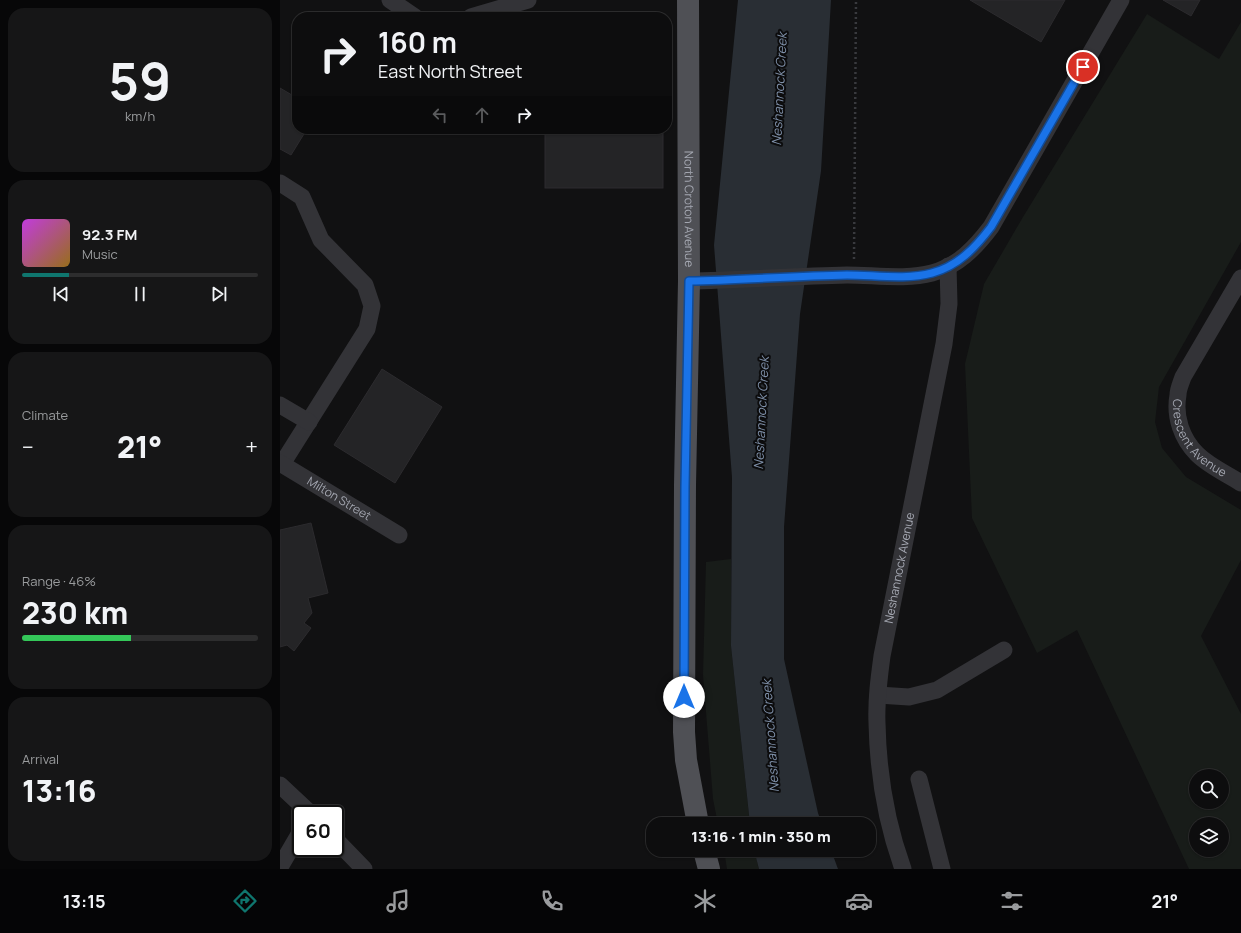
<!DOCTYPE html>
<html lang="en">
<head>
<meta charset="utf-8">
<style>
  body { margin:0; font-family:Manrope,sans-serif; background:#161617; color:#f1f3f6; height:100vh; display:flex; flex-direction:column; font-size:15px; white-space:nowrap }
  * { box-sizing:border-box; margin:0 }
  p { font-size:13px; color:#9a9c9e }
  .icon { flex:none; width:22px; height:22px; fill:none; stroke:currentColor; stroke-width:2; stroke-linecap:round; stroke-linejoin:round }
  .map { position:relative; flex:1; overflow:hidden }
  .drawer { display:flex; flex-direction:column; gap:8px; padding:8px; background:#070708; width:280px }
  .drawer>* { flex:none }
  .banner { position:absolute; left:12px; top:12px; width:380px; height:122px; border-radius:16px; box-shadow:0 1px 3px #0004,0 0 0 1px #2d2d2e; background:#0d0d0e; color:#f1f3f6; overflow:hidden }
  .tools { position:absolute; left:909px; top:769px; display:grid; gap:8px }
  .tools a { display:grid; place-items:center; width:40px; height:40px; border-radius:50%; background:#0d0d0e; box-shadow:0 1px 3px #0004,0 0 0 1px #2d2d2e; font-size:20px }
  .speed { position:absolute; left:12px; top:805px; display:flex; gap:8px; font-size:20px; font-weight:700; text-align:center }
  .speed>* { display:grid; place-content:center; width:52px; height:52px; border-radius:50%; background:#0d0d0e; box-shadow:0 1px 3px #0004,0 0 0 1px #2d2d2e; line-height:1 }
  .speed .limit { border:2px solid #111; border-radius:6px; background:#fff; color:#111 }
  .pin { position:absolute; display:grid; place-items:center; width:34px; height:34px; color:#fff; margin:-17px; border:2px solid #fff; border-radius:50%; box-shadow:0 1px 4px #0007 }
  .me { position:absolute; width:44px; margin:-22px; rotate:0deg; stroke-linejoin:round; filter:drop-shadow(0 0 3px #0008) }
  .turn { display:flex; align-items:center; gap:14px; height:84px; padding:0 20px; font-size:18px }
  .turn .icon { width:52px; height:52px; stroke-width:2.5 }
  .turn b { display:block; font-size:28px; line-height:34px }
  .lanes { display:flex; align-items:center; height:38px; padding:0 20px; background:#0003; justify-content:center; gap:20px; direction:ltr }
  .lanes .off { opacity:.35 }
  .big { font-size:30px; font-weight:800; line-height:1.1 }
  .drawer .card { flex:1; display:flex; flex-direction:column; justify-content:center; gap:6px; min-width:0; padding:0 14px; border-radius:16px; background:#161617 }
  .drawer .dial { align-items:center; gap:0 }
  .dial b { font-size:52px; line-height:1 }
  .song { display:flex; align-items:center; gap:12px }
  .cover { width:48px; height:48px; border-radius:6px; background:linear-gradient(135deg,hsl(290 70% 55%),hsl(40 70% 35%)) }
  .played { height:4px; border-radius:2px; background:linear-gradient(90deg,#0f766e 20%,#2d2d2e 20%) }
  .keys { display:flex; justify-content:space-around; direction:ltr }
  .heat { display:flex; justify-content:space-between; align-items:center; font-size:22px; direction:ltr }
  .charge { height:6px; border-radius:3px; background:linear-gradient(90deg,#34c759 46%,#2d2d2e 0) }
  .trip { position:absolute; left:366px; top:817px; width:230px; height:40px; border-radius:16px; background:#0d0d0e; box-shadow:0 1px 3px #0004,0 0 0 1px #2d2d2e; font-weight:800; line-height:40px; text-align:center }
  .tab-bar { display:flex; height:64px; justify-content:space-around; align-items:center; background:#050506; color:#9a9c9e }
  .tab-bar .icon { width:28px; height:28px }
  .tab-bar .selected { color:#0f766e }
  .tab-bar b { font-size:18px; color:#f1f3f6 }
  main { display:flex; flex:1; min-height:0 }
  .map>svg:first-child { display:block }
</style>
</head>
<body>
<main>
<section class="drawer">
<div class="card dial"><b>59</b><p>km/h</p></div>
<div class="card">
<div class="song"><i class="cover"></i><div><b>92.3 FM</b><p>Music</p></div></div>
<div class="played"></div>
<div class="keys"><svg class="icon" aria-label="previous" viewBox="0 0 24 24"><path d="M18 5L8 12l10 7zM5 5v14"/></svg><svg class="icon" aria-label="pause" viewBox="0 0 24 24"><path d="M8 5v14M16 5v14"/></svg><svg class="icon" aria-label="next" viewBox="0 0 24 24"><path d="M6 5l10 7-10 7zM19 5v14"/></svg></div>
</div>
<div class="card"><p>Climate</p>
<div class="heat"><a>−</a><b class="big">21°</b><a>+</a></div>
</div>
<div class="card"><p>Range · 46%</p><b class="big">230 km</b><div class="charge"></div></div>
<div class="card"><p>Arrival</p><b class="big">13:16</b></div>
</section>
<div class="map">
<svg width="961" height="869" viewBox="0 0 961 869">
  <rect width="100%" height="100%" fill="#111112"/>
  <g fill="#181c19" fill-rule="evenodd">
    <path d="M867 14 939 59 961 22V242L879 387 875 422 882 448 906 477 961 510V560L921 636 961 714V869H909L797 630 757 653 692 518 685 364 704 284 743 217ZM916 776H942V802H916ZM916 824H942V850H916Z"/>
    <polygon points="451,559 451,646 470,824 438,824 433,799 423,675 426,562"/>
    <polygon points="444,850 474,850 479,869 447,869"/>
  </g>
  <g fill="#292e34">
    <polygon points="458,0 551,0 541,171 520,314 504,527 504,659 538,813 542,824 470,824 451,646 452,477 434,245"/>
    <polygon points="474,850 551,850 558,869 479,869"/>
  </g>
  <g fill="#242426" stroke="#2c2b2e">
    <polygon points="690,0 785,0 761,42"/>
    <polygon points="883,0 920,0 911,16"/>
    <polygon points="0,88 17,98 17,129 27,129 11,155 0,149"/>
    <rect x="265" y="129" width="118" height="59"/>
    <polygon points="102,369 162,407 115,483 54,445"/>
    <polygon points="31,523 48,593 28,598 32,613 24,623 31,628 14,651 7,645 0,647 0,530"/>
  </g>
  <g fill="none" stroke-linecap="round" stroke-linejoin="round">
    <polyline stroke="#393a3e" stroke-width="2.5" stroke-dasharray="2 3" stroke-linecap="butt" points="574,259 576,0"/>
    <g stroke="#333337" stroke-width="17">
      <polyline points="110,0 135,17"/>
      <polyline points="191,17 248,0"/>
      <polyline points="0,183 22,197 41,240 85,285 92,306 87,329 2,464"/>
      <path id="s1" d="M961 278 903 377C901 383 898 389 898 395 894 417 902 439 917 454 929 466 947 474 961 483"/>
      <path d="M409 281C461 280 514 276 567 275 594 275 627 280 652 273 678 266 695 248 711 227L841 0"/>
      <polyline points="0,405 29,422"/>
      <path id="s2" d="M0 463 119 535"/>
      <polyline points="598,695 629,697 657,690 724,650"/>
      <polyline points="639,779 662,869"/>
      <polyline points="0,785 31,814"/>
      <polyline points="55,839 84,869"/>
      <polyline points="0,867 21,831"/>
      <path id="s3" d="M623 869C606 822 598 772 597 723 596 700 599 678 602 656L664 344 669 304 668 266"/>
    </g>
    <g stroke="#4f5055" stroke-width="22">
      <path id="s4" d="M408 0 409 281 405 485 404 732 406 760 418 824"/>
      <polyline points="424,850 429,869"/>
    </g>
  </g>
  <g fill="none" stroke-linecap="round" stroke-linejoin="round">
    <g stroke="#114b97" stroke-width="10">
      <path id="route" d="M404 697 405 486 409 281C461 280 514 276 567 275 594 275 626 280 652 273 678 266 695 248 711 227L803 67"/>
    </g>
    <use href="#route" stroke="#1a73e8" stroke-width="7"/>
  </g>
  <g text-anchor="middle" stroke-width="4" stroke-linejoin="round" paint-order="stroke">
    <g font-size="12" fill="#a4a7b1" stroke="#0c0c0d">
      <text dy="4" stroke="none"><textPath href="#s4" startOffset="209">North Croton Avenue</textPath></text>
      <text dy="4" stroke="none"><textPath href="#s1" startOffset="185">Crescent Avenue</textPath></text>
      <text dy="4" stroke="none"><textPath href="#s2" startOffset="69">Milton Street</textPath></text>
      <text dy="4" stroke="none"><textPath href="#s3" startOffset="306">Neshannock Avenue</textPath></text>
    </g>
    <g font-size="13" font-style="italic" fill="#7f90a9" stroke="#0c0c0d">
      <text transform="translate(499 89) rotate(-87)" y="5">Neshannock Creek</text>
      <text transform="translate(481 413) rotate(-87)" y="5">Neshannock Creek</text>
      <text transform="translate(490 736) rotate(-94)" y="5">Neshannock Creek</text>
    </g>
  </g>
</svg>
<div class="tools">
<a><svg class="icon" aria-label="search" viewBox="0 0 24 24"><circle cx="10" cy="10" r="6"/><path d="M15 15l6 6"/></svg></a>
<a><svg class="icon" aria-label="layers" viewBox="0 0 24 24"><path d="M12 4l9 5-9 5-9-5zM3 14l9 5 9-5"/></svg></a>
</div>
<div class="speed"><div class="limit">60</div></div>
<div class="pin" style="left:803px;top:67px;background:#d93025"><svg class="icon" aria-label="arrive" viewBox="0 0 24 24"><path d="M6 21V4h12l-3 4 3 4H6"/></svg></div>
<svg class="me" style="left:404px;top:697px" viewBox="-20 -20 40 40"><circle r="19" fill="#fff"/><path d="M0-13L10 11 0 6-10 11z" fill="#1a73e8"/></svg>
<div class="trip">13:16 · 1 min · 350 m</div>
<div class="banner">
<div class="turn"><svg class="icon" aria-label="right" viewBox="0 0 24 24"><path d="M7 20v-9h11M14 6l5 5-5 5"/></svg><div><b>160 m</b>East North Street</div></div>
<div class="lanes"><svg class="icon off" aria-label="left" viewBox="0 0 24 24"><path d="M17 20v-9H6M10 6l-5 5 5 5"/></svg><svg class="icon off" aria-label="ahead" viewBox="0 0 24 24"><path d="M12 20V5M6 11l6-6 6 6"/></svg><svg class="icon" aria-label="right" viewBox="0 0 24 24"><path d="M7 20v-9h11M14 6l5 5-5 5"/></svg></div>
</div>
</div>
</main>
<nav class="tab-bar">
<b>13:15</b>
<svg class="icon selected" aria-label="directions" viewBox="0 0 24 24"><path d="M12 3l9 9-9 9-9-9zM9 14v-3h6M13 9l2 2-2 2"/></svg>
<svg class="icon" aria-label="music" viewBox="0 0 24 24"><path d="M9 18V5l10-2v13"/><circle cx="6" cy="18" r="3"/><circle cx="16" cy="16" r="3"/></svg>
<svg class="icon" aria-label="phone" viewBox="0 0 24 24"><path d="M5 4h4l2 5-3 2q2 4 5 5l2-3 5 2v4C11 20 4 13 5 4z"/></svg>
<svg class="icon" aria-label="climate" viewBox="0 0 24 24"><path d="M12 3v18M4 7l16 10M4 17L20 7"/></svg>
<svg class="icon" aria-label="car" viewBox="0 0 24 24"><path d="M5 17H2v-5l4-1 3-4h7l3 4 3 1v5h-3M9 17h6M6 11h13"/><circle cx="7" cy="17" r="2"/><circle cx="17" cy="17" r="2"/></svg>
<svg class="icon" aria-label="filters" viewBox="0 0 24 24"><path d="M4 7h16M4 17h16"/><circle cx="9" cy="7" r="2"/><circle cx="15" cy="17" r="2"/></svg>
<b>21°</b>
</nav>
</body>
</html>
